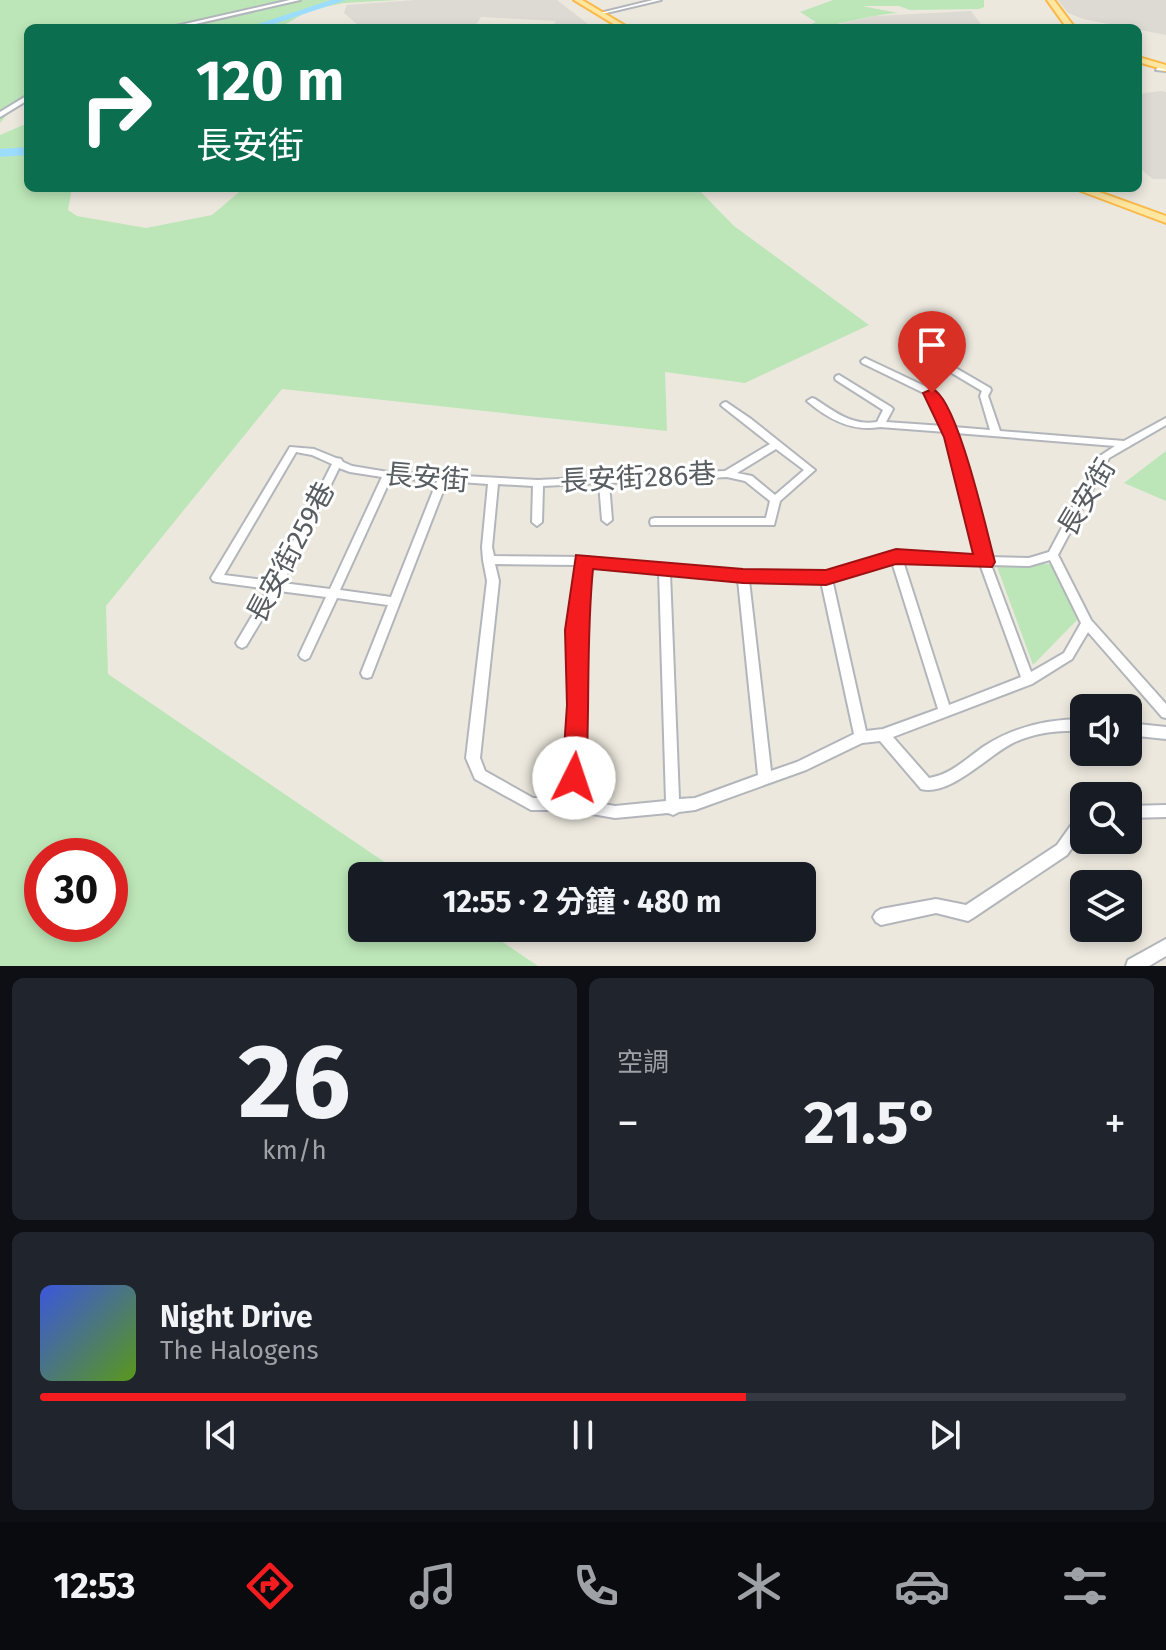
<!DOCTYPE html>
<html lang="zh-TW">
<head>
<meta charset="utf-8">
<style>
  body { margin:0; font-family:"Fira Sans","Noto Sans TC",sans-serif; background:#20242c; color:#f1f3f6; height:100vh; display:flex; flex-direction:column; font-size:30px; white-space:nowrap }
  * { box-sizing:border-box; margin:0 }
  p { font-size:26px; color:#9ea1a6 }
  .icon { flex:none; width:44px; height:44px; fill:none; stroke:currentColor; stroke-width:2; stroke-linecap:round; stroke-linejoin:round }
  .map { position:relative; height:966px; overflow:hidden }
  .sheet { display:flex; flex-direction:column; gap:12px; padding:12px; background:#0d0f14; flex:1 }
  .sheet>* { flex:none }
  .banner { position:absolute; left:24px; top:24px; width:1118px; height:168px; border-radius:12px; box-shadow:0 4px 12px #0003; background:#0b6e4f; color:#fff; overflow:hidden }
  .controls { position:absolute; left:1070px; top:694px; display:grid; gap:16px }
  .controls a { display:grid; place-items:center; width:72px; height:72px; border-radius:12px; background:#171b24; box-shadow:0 4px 12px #0003; font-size:40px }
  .speed { position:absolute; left:24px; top:838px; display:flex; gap:16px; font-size:40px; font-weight:700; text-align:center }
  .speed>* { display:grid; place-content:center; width:104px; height:104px; border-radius:50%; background:#171b24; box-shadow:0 4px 12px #0003; line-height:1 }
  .speed .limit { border:12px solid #d22; background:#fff; color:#111 }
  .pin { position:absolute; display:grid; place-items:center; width:68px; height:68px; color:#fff; margin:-82px -34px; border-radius:50% 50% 50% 0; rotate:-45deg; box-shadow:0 0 8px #0007 }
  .pin .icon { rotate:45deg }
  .me { position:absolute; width:88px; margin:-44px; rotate:4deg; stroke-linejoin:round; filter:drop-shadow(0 0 6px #0008) }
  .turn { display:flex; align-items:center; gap:28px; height:168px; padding:0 40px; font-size:36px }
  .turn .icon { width:104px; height:104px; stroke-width:2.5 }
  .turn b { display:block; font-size:56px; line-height:68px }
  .big { font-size:60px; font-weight:700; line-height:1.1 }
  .sheet .card { flex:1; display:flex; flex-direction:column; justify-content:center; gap:12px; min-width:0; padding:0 28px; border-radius:12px; background:#20242c }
  .sheet .dial { align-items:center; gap:0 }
  .dial b { font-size:104px; line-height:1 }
  .song { display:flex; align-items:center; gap:24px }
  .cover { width:96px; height:96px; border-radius:12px; background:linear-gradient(135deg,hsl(230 70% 55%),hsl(90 70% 35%)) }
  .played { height:8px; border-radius:4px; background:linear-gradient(90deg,#f41c1f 65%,#363941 65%) }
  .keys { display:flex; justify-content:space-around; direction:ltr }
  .heat { display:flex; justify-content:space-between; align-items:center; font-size:44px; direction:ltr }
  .sheet .tiles { flex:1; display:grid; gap:12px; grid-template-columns:1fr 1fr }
  .card:last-child { grid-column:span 2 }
  .trip { position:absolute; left:348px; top:862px; width:468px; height:80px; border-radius:12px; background:#171b24; box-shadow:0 4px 12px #0003; font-weight:700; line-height:80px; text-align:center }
  .tabs { display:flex; height:128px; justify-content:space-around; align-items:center; background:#090b0e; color:#9ea1a6 }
  .tabs .icon { width:56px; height:56px }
  .tabs .active { color:#f41c1f }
  .tabs b { font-size:36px; color:#f1f3f6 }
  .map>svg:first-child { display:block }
</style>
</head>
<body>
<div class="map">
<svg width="1166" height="966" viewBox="0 0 1166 966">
  <rect width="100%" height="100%" fill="#ece8de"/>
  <g fill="#dcdad3">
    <polygon points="415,0 557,0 588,24 586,28 552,28 556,21 481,17 474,28 392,28 359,26 344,13 347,5"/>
    <polygon points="1058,0 1166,0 1166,35 1083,19 1068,13"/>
    <polygon points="971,11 984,28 823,28 874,16"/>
    <polygon points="1161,91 1166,92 1166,179 1153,179 1138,167 1138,94"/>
  </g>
  <g fill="#bce6b8" fill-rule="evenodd">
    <polygon points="0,0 398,0 344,3 310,10 279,28 153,25 28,28 28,101 8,113 0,123"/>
    <path d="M833 0H984V7L979 9 910 10 899 6H862L898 13C864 15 835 28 802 28L816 22 800 12Z"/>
    <path d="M28 123V188H72L68 210 77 216 146 228 212 215 244 188H697L734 226 869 325 745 383 665 372 667 431 282 389 106 606 108 674 405 876H362V928H482L538 966H0V135ZM110 856V924H42V856Z"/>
    <polygon points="1166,451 1166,501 1124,483"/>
    <polygon points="996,564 1052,564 1077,620 1033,665"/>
  </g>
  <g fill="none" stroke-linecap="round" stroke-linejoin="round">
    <g fill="#9cddff" fill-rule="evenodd">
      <polygon points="331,0 346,0 262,28 246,28"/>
      <polygon points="28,147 28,155 0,157 0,149"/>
    </g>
    <g stroke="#b2b6bb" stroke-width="4">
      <g id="minor">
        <polygon points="653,0 661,0 602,14 600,13"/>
        <polygon points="1158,67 1166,67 1166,71 1156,70"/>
        <path d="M923 349 990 388 991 390 988 396 1000 431 1124 441 1166 418V425L1109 458 1058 555 1091 620 1166 704V718L1162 717 1088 632 1072 659 1032 684 893 737 929 778C950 775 966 759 983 747 1013 727 1048 719 1084 719V731C1061 730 1037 732 1015 742 989 754 950 797 921 789L880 741 862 743 806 770 695 810 679 812 673 815 668 813 615 818 569 810H531L475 779 466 758 487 581 483 560 482 547 488 484 447 481 371 677 367 678 363 677 361 673 388 605 337 598 309 658 305 660 301 658 299 655 326 597 279 591 246 646 242 648 238 646 236 643 268 589 217 582 213 581 211 578 290 447 314 449 336 458 341 459 343 462 352 466 388 472 538 480 725 471 770 444 723 407 721 405 723 403 726 402 751 419 815 470 780 501 774 525H651L650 522 651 519 655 518H766L770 501 745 481 727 477 609 483 612 520 607 524 602 520 599 483 543 486 542 522 537 526 532 522 533 486 498 484 492 547 494 556 583 557 743 572 826 573 896 553 978 556 946 432 880 427C852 432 828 419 807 401L812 398 815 399C835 412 852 426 877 422L883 410 836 380 835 378 836 376 839 375 891 407 893 409 886 422 943 426 928 395 862 363 861 361 865 358 935 391 953 427 990 430 980 396 982 391 920 354V350ZM956 433 1115 446 1100 456 1049 552 1029 558 989 557ZM776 449 804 470 775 495 752 476 737 473ZM296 452 312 455 332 464 273 581 224 575ZM339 468 350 472 382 477 330 589 283 583ZM391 478 437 481 391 597 340 590ZM1050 560 1081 623 1064 653 1031 672 991 565 1029 566ZM903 561 980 564 1021 677 949 705ZM892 562 938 709 883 729 866 731 832 579ZM495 564 577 565 570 630 573 705 563 798H533L485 771 480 758 499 581ZM588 565 659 572 666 801 615 806 576 799 585 705 582 630ZM670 573 738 580 758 775 695 798 679 799ZM749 580 821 581 854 734 797 762 771 771Z"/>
        <polygon points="1128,723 1166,727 1166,739 1128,735"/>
        <polygon points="1166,805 1166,817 1128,818 1128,806"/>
        <polygon points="1084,812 1084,831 1067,855 973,918 968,921 936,913 881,925 876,922 873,917 876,912 881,909 936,899 966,905 1057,845 1079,814"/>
        <polygon points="1166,939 1166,956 1149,966 1126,966 1128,960"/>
      </g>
    </g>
    <g stroke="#b2b6bb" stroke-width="4">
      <g id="tertiary">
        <polygon points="290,0 300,0 178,28 167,28"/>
        <polygon points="28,95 28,100 0,117 0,112"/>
      </g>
    </g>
    <g stroke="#fab949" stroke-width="4">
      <g id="primary">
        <polygon points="574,0 582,0 629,28 620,28"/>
        <polygon points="1047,0 1054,0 1075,28 1067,28"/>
        <polygon points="1138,57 1166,65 1166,70 1138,62"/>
        <polygon points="1073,188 1088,188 1166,216 1166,223"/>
      </g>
    </g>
    <use href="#minor" fill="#fff" fill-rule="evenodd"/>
    <use href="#tertiary" fill="#fff" fill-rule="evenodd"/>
    <use href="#primary" fill="#ffe7a1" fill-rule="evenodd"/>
  </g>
  <path fill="#f41c1f" stroke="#9f1214" stroke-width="2" d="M932 389C957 396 987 533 995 562L992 567 896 564 826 585 743 583 593 569C586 638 590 708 586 778L583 785 574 789 565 785 562 778 567 705 565 630 576 555 743 569 826 570 896 549 973 554 944 437 923 393Z"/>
  <g text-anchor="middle" stroke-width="6" stroke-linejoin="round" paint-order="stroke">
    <g font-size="28" fill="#585d61" stroke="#fff">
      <text transform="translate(427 477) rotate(5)" y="10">長安街</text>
      <text transform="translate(638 477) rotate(-3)" y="10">長安街286巷</text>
      <text transform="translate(1086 497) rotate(-59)" y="10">長安街</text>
      <text transform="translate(290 552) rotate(-62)" y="10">長安街259巷</text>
    </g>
  </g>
</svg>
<div class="controls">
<a><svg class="icon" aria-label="sound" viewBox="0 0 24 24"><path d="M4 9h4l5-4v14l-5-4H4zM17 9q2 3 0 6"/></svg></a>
<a><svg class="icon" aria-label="search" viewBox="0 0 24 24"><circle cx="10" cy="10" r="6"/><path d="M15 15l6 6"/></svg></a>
<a><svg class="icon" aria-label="layers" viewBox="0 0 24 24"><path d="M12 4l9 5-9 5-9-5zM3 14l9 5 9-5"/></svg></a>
</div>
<div class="speed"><div class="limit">30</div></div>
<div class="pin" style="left:932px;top:393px;background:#d93025"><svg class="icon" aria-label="arrive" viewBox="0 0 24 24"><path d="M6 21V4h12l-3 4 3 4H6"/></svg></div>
<svg class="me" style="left:574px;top:778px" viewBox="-20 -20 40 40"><circle r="19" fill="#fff"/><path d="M0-13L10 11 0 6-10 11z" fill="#f41c1f"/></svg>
<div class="trip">12:55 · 2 分鐘 · 480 m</div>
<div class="banner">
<div class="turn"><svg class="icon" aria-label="right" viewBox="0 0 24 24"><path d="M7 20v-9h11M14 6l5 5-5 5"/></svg><div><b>120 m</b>長安街</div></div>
</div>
</div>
<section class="sheet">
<div class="tiles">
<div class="card dial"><b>26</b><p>km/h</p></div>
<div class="card"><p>空調</p>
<div class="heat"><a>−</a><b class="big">21.5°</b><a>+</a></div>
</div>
<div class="card">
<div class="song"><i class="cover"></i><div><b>Night Drive</b><p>The Halogens</p></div></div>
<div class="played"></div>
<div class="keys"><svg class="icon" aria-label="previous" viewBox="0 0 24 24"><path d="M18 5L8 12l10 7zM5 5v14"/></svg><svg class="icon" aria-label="pause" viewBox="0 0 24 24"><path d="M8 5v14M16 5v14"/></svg><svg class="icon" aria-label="next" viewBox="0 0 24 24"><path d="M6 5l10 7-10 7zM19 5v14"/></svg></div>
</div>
</div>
</section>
<nav class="tabs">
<b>12:53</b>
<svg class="icon active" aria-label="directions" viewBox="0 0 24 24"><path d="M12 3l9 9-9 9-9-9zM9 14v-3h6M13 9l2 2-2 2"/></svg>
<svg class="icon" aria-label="music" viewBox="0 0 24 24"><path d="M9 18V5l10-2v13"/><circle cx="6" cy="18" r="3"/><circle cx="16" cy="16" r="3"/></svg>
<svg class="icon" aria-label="phone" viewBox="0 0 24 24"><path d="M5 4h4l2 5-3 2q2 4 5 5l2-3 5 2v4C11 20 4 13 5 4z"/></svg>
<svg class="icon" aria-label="climate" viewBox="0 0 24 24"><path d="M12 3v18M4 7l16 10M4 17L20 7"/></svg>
<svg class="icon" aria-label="car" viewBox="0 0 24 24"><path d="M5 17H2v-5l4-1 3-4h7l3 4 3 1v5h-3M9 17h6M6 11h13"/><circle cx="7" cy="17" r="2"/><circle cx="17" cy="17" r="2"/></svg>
<svg class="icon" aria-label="filters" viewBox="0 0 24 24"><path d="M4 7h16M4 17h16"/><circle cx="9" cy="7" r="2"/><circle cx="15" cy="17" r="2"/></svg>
</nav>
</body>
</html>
